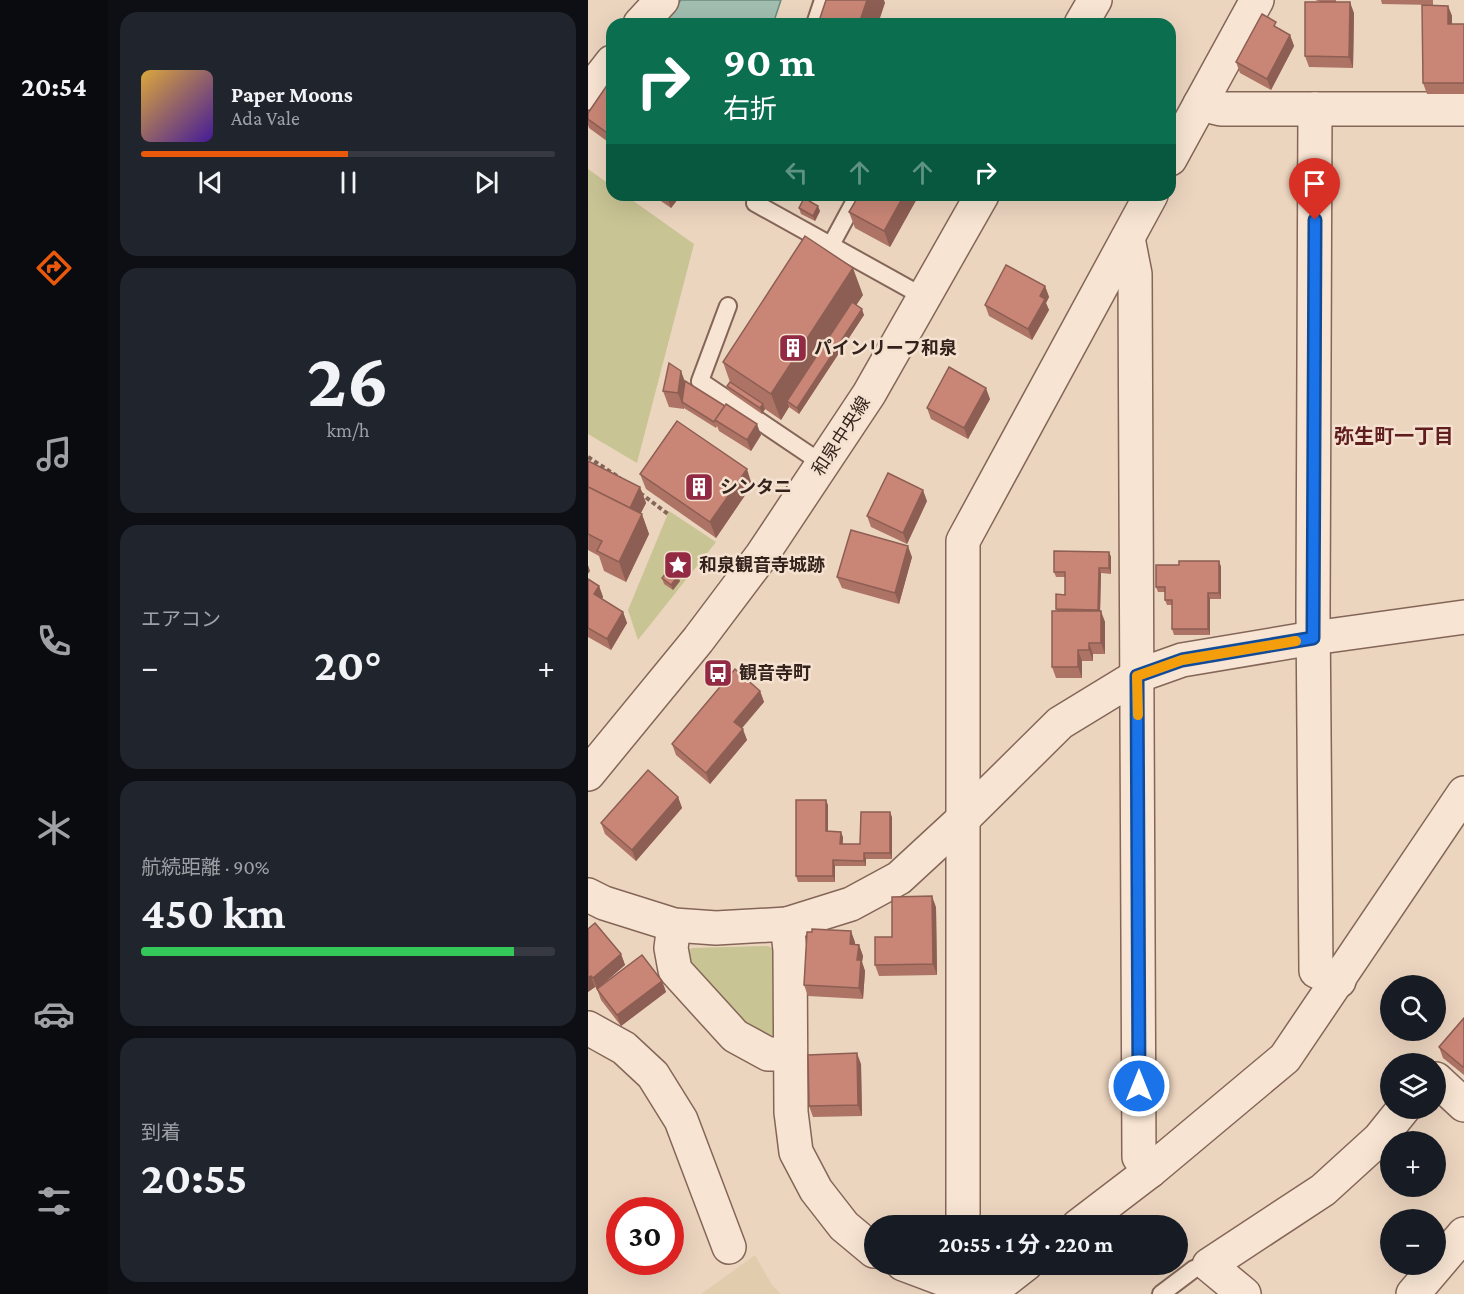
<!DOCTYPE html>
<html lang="ja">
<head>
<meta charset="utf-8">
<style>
  body { margin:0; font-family:"Crimson Pro","Noto Sans JP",serif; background:#20242c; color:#f1f3f6; height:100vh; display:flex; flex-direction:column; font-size:22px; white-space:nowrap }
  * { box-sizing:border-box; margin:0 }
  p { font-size:20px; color:#9ea1a6 }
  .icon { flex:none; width:33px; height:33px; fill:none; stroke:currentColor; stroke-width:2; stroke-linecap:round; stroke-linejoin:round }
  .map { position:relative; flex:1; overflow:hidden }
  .side { display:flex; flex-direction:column; gap:12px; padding:12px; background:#0d0f14; width:480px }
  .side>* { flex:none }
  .hud { position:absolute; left:18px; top:18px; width:570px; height:183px; border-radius:18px; box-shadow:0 6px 24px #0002; background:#0b6e4f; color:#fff; overflow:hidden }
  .fabs { position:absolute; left:792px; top:975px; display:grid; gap:12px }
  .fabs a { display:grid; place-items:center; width:66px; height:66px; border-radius:50%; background:#171b24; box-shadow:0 6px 24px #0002; font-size:30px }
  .speed { position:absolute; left:18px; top:1197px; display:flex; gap:12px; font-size:30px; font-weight:700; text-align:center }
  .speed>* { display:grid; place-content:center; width:78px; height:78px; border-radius:50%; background:#171b24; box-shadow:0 6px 24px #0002; line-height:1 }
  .speed .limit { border:9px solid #d22; background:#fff; color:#111 }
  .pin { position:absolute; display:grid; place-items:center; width:51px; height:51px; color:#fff; margin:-62px -26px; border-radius:50% 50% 50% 0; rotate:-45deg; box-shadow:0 0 6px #0007 }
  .pin .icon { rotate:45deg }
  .me { position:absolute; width:66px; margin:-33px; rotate:0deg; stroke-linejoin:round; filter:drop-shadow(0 0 4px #0008) }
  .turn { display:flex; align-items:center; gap:21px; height:126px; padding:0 18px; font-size:27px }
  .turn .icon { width:78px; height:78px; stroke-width:2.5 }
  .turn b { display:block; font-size:42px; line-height:51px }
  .lanes { display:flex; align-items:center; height:57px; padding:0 18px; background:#0003; justify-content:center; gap:30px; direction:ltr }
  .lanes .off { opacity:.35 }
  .big { font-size:45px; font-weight:700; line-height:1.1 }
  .side .card { flex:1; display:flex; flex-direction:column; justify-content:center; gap:9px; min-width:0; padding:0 21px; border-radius:18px; background:#20242c }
  .side .dial { align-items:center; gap:0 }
  .dial b { font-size:78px; line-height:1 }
  .song { display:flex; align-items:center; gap:18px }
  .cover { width:72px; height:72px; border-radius:9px; background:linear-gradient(135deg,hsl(40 70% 55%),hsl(260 70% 35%)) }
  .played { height:6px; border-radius:3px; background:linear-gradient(90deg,#ea580c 50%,#363941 50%) }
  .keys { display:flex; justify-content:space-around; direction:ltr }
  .heat { display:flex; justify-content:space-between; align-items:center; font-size:33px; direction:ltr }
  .charge { height:9px; border-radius:4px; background:linear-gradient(90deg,#34c759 90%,#363941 0) }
  .trip { position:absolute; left:276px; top:1215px; width:324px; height:60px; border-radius:30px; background:#171b24; box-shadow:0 6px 24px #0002; font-weight:700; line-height:60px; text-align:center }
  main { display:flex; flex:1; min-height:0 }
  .tab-bar { display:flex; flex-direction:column; width:108px; justify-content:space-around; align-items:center; background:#090b0e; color:#9ea1a6 }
  .tab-bar .icon { width:42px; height:42px }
  .tab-bar .current { color:#ea580c }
  .tab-bar b { font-size:27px; color:#f1f3f6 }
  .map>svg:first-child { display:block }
</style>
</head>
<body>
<main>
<nav class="tab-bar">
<b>20:54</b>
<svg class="icon current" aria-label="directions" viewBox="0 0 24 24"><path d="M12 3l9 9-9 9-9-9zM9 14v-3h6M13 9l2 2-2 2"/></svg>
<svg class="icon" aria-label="music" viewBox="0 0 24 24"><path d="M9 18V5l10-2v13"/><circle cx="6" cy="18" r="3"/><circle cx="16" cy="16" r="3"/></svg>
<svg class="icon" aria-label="phone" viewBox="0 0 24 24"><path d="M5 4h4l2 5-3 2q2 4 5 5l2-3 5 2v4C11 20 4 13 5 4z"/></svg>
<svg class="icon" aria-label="climate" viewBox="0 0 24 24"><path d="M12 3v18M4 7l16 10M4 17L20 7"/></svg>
<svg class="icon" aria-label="car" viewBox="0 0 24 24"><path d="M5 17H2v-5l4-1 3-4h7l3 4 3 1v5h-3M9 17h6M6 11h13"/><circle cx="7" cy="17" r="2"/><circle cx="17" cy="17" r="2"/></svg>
<svg class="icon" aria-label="filters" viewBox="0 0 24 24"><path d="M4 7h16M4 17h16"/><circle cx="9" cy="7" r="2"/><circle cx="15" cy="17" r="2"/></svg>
</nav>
<section class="side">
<div class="card">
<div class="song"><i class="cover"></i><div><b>Paper Moons</b><p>Ada Vale</p></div></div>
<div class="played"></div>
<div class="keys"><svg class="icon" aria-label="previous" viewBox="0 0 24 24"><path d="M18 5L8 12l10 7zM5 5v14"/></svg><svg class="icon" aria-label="pause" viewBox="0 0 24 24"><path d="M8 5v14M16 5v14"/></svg><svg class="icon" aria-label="next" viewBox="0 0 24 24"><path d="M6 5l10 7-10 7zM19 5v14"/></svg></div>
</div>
<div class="card dial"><b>26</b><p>km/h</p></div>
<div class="card"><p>エアコン</p>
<div class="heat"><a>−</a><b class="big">20°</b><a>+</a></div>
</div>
<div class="card"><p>航続距離 · 90%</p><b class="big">450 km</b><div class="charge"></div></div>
<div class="card"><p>到着</p><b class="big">20:55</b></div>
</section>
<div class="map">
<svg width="876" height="1294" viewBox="0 0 876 1294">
  <rect width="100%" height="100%" fill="#ecd5bf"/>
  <polygon fill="#e1cdad" points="167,1255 184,1285 193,1294 113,1294"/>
  <g fill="#c9c494">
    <polygon points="0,169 24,186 24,195 37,195 106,244 49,463 0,434"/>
    <polygon points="81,511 128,542 50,640 40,610"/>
    <polygon points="180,946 187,950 188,1033 177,1039 167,1038 96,955 104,948"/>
  </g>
  <polygon fill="#a2beb0" stroke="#6a8b7c" stroke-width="1.5" points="93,0 193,0 185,24 73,24"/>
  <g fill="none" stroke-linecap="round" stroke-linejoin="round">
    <g stroke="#846658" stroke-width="20">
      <g id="service">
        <polyline points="227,24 235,0"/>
        <polyline points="170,195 167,203 336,297"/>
        <polyline points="243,245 270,195"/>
        <polyline points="140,306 112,381 235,464"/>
        <polyline points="573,1294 606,1269 621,1265"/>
      </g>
    </g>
    <g stroke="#846658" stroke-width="36">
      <g id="minor">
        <polyline points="52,24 74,0"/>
        <polyline points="0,93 24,62"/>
        <polyline points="612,104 633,109 876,109"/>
        <polyline points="727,109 725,612 728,971 751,981"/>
        <polyline points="582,159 669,0"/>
        <polyline points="540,238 547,274 551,1157 562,1171"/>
        <polyline points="0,895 16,903 86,925 128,928 199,924 263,904 311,878 376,818 472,723 549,676 594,660 725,638 876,617"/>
        <polyline points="199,924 202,950 203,1112 208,1152 228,1190 256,1226 286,1251"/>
        <polyline points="86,925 83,948 87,970 147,1036 180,1054 202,1054"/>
        <polyline points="0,1028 36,1048 65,1075 93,1120 141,1247"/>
        <polyline points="848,1079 876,1105"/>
        <polyline points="375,1226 375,541 563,195"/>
        <polyline points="490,1226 562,1171 697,1058 876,793"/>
        <polyline points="315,1264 371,1285 411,1285 438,1264"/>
        <polyline points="656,1294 621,1265 735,1190 791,1139 816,1108"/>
        <polyline points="825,1294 876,1234"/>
      </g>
    </g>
    <g stroke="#846658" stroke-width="36">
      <g id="tertiary">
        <polyline points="493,24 507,0"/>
        <polyline points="0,774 110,640 174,555 281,394 394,195"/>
      </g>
    </g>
    <g stroke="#846658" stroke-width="4" stroke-dasharray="4.5 3" stroke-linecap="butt">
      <polyline points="0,457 32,478"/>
      <polyline points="52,493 80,514"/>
    </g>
    <use href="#service" stroke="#f7e4d2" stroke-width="16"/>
    <use href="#minor" stroke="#f7e4d2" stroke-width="33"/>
    <use href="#tertiary" stroke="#f7e4d2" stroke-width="33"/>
  </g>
  <g fill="#ad7365">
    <polygon points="727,0 748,0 748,2 766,13 765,68 721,67 717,56 733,2"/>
    <polygon points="793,0 845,0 845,5 794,4"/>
    <polygon points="860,6 864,16 864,24 876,24 876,94 839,94 835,83"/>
    <polygon points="691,28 702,35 706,46 683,90 652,73 648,62"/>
    <polygon points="24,78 23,144 1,128 0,125 0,113"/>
    <polygon points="64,195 93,195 83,208"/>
    <polygon points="271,195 331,195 302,247 267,228 261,212"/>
    <polygon points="211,208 232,211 227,221 213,214"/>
    <polygon points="457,286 461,297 458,303 461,310 444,340 401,316 397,305"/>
    <polygon points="275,295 268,305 276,315 211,414 201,407 193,420 177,409 174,414 142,392 139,386 142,382 135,362"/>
    <polygon points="97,381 173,435 163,451 131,431 129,426 128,428 96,408 96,409 81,407 75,391"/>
    <polygon points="402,399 380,439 343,419 339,408"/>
    <polygon points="0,461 52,487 58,503 53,513 61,534 38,582 16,571 11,556 0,550"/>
    <polygon points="52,474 164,485 128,538 58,489"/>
    <polygon points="339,501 319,544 283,527 279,516"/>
    <polygon points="521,552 523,557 523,574 513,573 512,611 517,622 517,654 505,654 505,661 494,661 494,678 468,678 464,667 469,611 468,609 477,595 477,577 468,577 466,572"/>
    <polygon points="324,557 311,604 254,588 249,577"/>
    <polygon points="631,561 633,567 633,599 622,599 622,635 586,635 584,629 584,605 579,605 577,600 577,592 570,592 568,587 591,565"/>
    <polygon points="74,578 92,581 85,590 76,584"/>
    <polygon points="0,579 11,586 15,597 14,599 35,612 39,623 23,650 0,637"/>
    <polygon points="172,691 176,702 153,728 159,740 122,784 88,755 84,744"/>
    <polygon points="90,797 94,808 48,861 17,834 13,823"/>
    <polygon points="240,805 240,831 255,837 255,844 272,844 304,817 304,859 278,859 278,866 247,866 247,882 210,882 208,876"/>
    <polygon points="348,907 349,975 291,976 287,965 304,937"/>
    <polygon points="0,929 33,954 37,965 9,989 7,987 0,992"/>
    <polygon points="267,942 267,944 271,945 275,956 274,962 277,971 275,999 220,996 216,985"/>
    <polygon points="74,981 78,992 33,1026 13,1000 9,989"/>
    <polygon points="876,1018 876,1075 855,1058 851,1047"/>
    <polygon points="273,1064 274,1116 225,1117 221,1106"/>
  </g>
  <g fill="#8d5e53">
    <polygon points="279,0 296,0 297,3 290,24 271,24"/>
    <polygon points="762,2 766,13 765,68 761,57"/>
    <polygon points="860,6 864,16 864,35 860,24"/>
    <polygon points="702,35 706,46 683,90 679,79"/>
    <polygon points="81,195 93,195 83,208 79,197"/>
    <polygon points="316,195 331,195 302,247 296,231"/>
    <polygon points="230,206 232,211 227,221 225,216"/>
    <polygon points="265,268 275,295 203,404 199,401 201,407 193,420 183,394"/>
    <polygon points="457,286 461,297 458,303 461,310 444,340 440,329 452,296"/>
    <polygon points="274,309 276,315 211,414 209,408"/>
    <polygon points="93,371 99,387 94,402 96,409 90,393"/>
    <polygon points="398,388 402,399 380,439 376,428"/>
    <polygon points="175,404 177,409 174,414 172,408"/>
    <polygon points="169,424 173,435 163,451 159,440"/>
    <polygon points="159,469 164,485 128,538 122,522"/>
    <polygon points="52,487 58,503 47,524 42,508"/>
    <polygon points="335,490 339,501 319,544 315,533"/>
    <polygon points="54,514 61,534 38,582 31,562"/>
    <polygon points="320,546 324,557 311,604 307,593"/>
    <polygon points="521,552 523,557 523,574 521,568"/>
    <polygon points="631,561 633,567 633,599 631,593"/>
    <polygon points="0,565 2,571 0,574"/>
    <polygon points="511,568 513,573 512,615 510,610"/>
    <polygon points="90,576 92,581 85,590 83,585"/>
    <polygon points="11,586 15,597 10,605 6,594"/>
    <polygon points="620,593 622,599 622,635 620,629"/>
    <polygon points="513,611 517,622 517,654 513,643"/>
    <polygon points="35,612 39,623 23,650 19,639"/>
    <polygon points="501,643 505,654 505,661 501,650"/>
    <polygon points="490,650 494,661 494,678 490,667"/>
    <polygon points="172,691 176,702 150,733 146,722"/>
    <polygon points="155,729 159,740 122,784 118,773"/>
    <polygon points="90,797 94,808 48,861 44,850"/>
    <polygon points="238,800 240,805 240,837 238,831"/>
    <polygon points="302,812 304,817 304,859 302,853"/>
    <polygon points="253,832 255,837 254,850 252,844"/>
    <polygon points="276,853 278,859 278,866 276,861"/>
    <polygon points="245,860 247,866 247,882 245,876"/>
    <polygon points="344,896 348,907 349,975 345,964"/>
    <polygon points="263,931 267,942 266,955 262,944"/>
    <polygon points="271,945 275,956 274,962 277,971 275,999 271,988 269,960"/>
    <polygon points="33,954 37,965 9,989 5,978"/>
    <polygon points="3,976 7,987 0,992 0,978"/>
    <polygon points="74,981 78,992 33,1026 29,1015"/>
    <polygon points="269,1053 273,1064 274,1116 270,1105"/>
  </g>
  <g fill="#c98676" stroke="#8d5e53" stroke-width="1.5">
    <polygon points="238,0 279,0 271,24 230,24"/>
    <polygon points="717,2 762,2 761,57 717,56"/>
    <polygon points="834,5 860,6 860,24 876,24 876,83 835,83"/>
    <polygon points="674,14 688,22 686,26 702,35 679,79 648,62"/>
    <polygon points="24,78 24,149 22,135 0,119 0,113"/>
    <polygon points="271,195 316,195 296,231 261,212"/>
    <polygon points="216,198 230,206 225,216 211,208"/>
    <polygon points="217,236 265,268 183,394 135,362"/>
    <polygon points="418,265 457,286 452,296 457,299 440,329 397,305"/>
    <polygon points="264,302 274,309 209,408 199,401"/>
    <polygon points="81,363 93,371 90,393 75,391"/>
    <polygon points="361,367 398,388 376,428 339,408"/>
    <polygon points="97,381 137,406 126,422 94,402"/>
    <polygon points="142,382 175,404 172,408 139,386"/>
    <polygon points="138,404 169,424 159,440 127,420"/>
    <polygon points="89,421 159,469 122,522 52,474"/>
    <polygon points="0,461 52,487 42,508 0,487"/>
    <polygon points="300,473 335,490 315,533 279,516"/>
    <polygon points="0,487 54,514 31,562 9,551 14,541 0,534"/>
    <polygon points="263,530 320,546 307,593 249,577"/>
    <polygon points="466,551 521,552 521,568 511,568 510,610 468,609 468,594 477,595 477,572 466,572"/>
    <polygon points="591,561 631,561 631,593 620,593 620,629 584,629 584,600 577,600 577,587 568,587 568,565 591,565"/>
    <polygon points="81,569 90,576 83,585 74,578"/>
    <polygon points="0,579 11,586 6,594 35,612 19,639 0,628"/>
    <polygon points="464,611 513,611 513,643 501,643 501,650 490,650 490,667 464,667"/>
    <polygon points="147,669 172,691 146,722 155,729 118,773 84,744"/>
    <polygon points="60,770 90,797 44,850 13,823"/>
    <polygon points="208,800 238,800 238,831 253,832 252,844 272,844 273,812 302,812 302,853 276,853 276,861 245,860 245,876 208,876"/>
    <polygon points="344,896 345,964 287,965 287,937 304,937 304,897"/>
    <polygon points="7,923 33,954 5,978 3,976 0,978 0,929"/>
    <polygon points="224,929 263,931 262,944 271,945 269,960 273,960 271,988 216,985 219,932 224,932"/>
    <polygon points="54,955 74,981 29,1015 9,989"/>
    <polygon points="876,1018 876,1066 875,1067 851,1047"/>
    <polygon points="269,1053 270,1105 221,1106 220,1055"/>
  </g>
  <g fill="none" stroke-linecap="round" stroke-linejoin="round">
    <g stroke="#114b97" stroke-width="15">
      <polyline id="route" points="551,1086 549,676 594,660 725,638 727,220"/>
    </g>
    <use href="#route" stroke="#1a73e8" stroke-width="10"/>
    <polyline stroke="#f59e0b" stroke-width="10" points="550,715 549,676 594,660 708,641"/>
  </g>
  <defs>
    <g id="building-square" transform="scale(1.5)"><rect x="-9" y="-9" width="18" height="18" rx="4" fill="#912a42" stroke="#f4e1cf"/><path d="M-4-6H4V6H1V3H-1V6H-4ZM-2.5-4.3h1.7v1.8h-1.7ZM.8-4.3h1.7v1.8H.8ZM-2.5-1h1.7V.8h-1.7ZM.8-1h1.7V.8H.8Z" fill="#fff"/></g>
    <g id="sight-square" transform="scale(1.5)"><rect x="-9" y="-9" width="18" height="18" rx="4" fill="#912a42" stroke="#f4e1cf"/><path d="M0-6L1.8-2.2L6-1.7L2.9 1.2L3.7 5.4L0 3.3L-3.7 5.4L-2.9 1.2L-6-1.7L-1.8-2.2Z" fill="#fff"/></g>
    <g id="bus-square" transform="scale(1.5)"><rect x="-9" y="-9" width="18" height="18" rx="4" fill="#912a42" stroke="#f4e1cf"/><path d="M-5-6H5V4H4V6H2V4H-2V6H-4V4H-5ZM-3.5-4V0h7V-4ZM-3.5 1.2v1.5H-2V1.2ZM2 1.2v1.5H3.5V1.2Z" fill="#fff"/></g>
  </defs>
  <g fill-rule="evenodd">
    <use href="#building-square" x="205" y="348"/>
    <use href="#building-square" x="111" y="487"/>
    <use href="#sight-square" x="90" y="565"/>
    <use href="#bus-square" x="130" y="673"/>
  </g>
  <g text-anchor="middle" stroke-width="5" stroke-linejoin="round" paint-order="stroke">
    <g font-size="18" font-weight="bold" fill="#34231c" stroke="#f4e1cf" text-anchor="start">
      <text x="226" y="354">パインリーフ和泉</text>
      <text x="132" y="493">シンタニ</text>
      <text x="111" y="571">和泉観音寺城跡</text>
      <text x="151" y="679">観音寺町</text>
    </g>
    <g font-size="18" fill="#34231c" stroke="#f4e1cf">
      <text transform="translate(253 436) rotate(-57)" y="6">和泉中央線</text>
    </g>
    <g font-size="20" font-weight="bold" fill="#5f1d1e" stroke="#f4e1cf">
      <text x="806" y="443">弥生町一丁目</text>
    </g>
  </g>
</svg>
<div class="fabs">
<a><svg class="icon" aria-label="search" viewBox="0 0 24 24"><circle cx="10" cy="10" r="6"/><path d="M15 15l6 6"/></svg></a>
<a><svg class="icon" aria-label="layers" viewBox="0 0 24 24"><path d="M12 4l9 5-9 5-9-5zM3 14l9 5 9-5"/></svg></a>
<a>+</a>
<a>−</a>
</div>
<div class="speed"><div class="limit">30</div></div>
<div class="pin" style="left:727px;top:220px;background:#d93025"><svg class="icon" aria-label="arrive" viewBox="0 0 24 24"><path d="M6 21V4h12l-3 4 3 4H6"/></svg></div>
<svg class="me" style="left:551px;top:1086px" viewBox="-20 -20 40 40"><circle r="17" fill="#1a73e8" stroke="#fff" stroke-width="3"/><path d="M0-11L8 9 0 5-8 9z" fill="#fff"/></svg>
<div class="trip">20:55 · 1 分 · 220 m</div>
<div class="hud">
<div class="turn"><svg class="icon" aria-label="right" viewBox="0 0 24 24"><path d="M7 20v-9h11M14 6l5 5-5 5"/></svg><div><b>90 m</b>右折</div></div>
<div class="lanes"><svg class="icon off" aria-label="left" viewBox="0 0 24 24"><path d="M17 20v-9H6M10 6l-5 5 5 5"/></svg><svg class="icon off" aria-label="ahead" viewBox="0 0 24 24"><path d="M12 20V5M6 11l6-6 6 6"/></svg><svg class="icon off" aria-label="ahead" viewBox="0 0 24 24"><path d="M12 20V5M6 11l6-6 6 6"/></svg><svg class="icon" aria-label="right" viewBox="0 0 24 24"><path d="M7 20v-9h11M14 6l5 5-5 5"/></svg></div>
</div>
</div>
</main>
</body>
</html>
